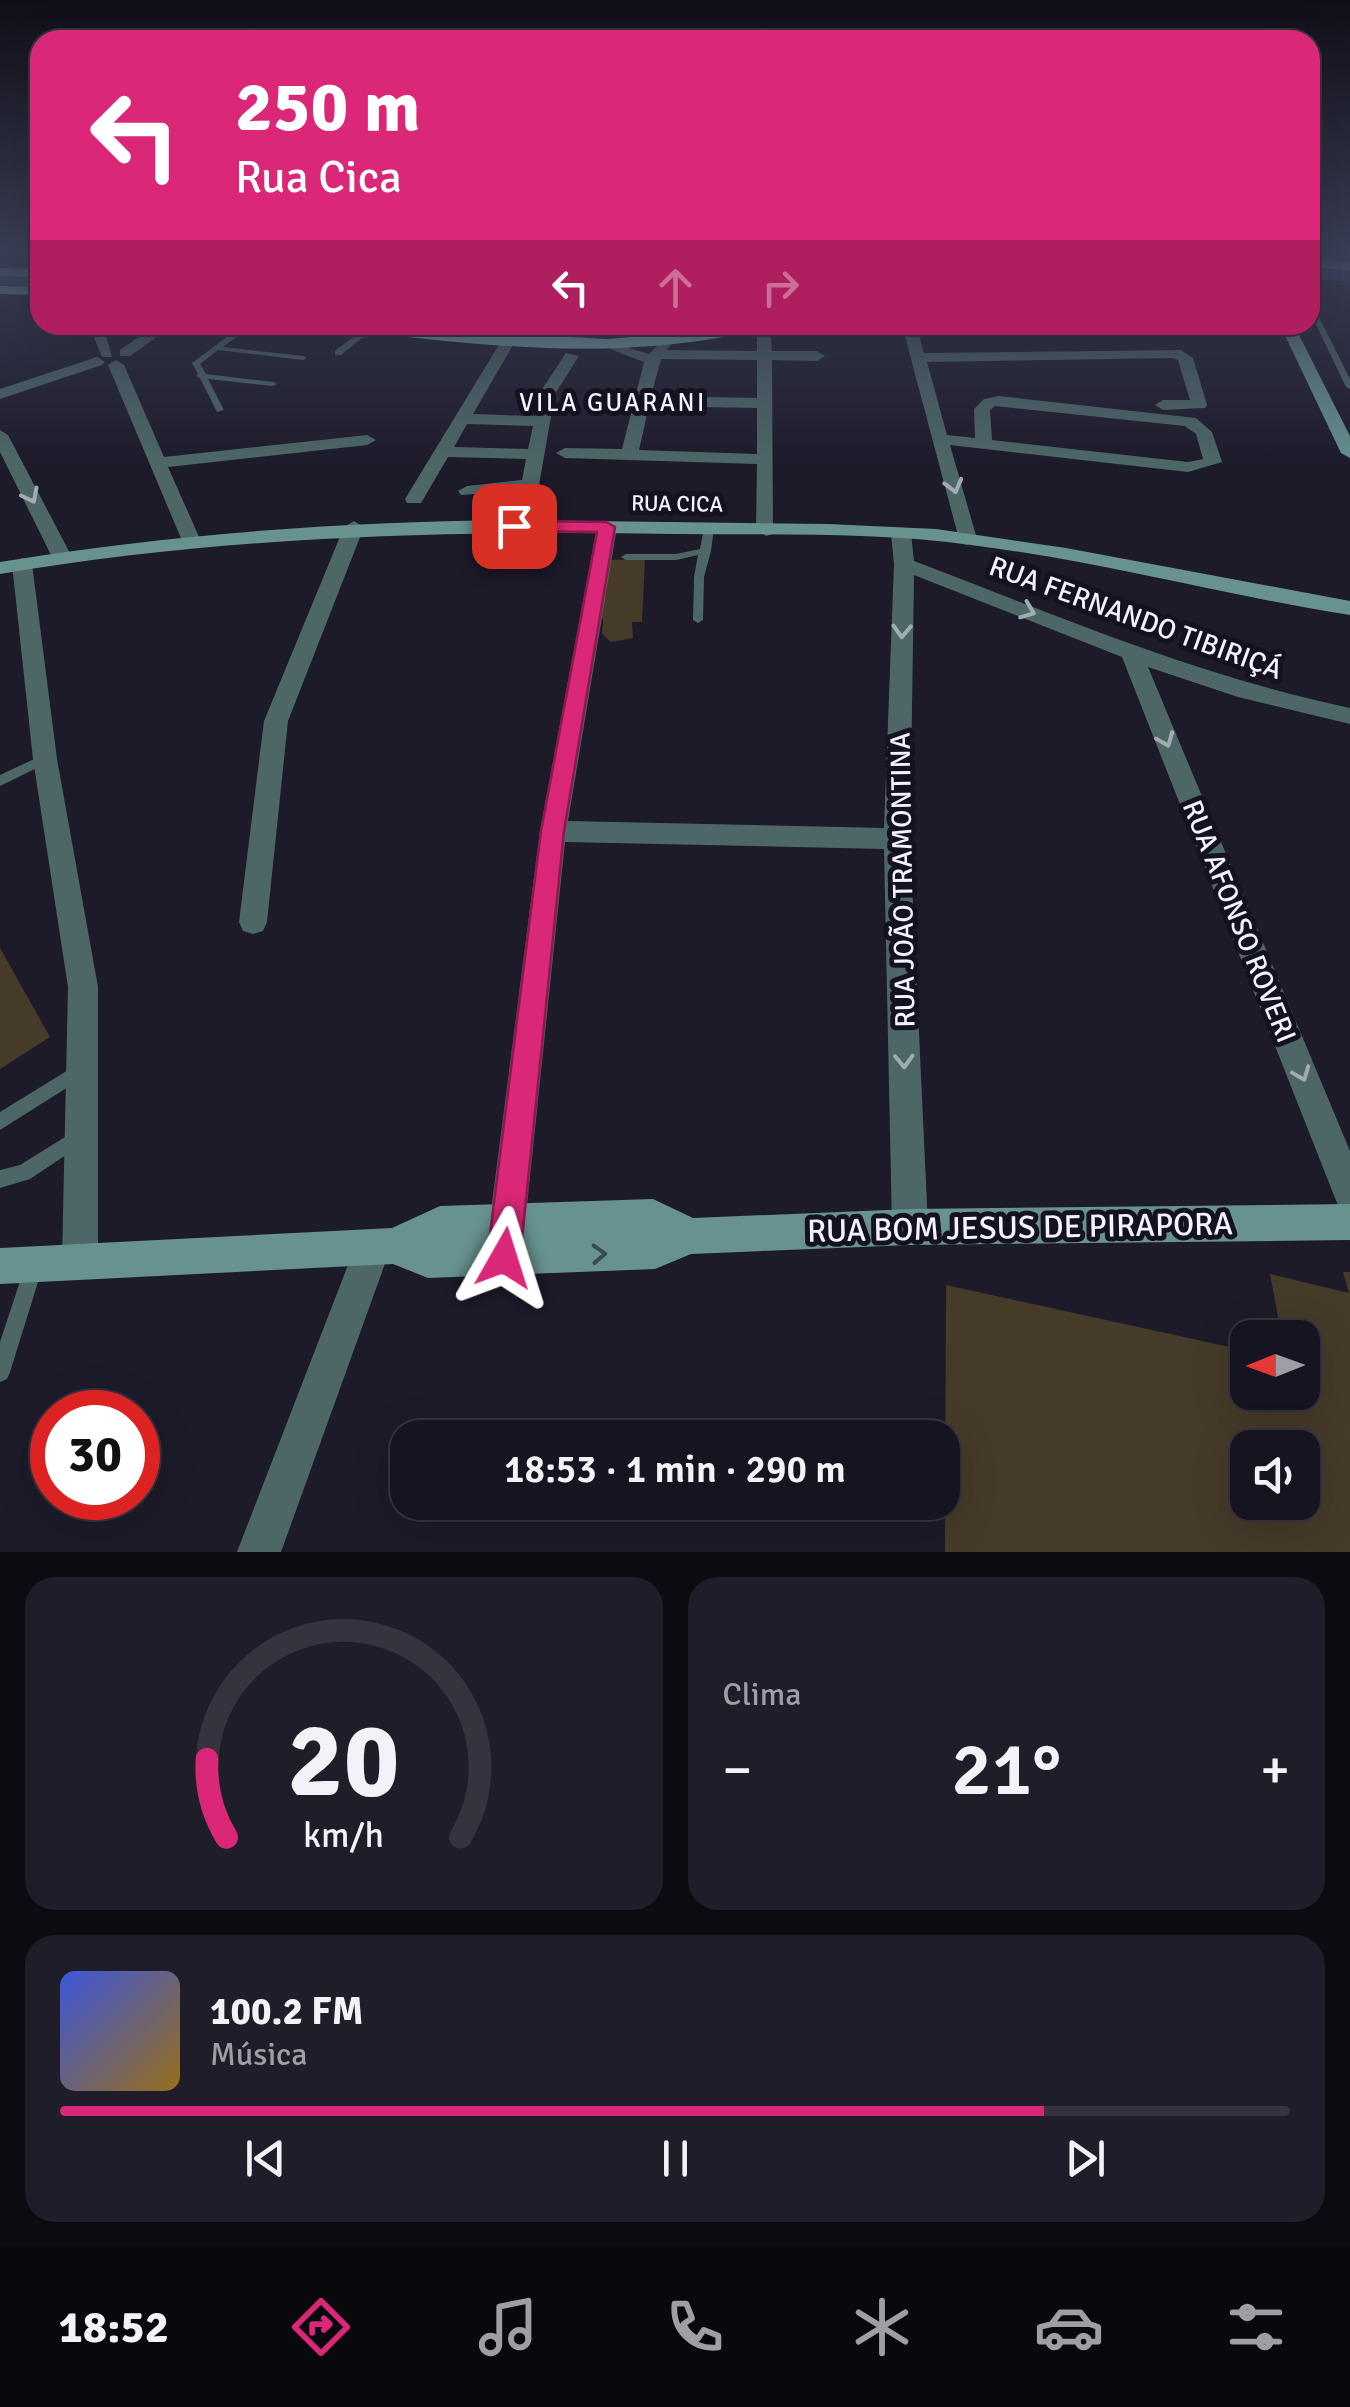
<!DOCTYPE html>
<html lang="pt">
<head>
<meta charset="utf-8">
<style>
  body { margin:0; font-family:Signika,sans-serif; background:#1f1d29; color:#f1f3f6; height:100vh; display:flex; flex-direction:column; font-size:38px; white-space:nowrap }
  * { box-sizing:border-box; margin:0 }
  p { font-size:32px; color:#9e9ea5 }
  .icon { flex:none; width:55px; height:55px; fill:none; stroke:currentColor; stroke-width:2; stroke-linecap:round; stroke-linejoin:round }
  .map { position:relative; height:1552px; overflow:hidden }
  .side { display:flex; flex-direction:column; gap:25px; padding:25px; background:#0c0b12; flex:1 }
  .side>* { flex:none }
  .banner { position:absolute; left:30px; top:30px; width:1290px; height:305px; border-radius:30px; box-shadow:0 10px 40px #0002,0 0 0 2px #35333e; background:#db2777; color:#fff; overflow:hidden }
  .needle { width:65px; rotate:269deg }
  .tools { position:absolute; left:1230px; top:1320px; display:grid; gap:20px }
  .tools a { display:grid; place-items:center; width:90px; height:90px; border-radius:20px; background:#161420; box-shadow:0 10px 40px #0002,0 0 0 2px #35333e; font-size:50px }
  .speed { position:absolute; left:30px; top:1390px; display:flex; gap:20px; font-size:50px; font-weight:700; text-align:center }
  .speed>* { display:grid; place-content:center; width:130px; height:130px; border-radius:50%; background:#161420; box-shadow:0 10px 40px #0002,0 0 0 2px #35333e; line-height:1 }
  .speed .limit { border:15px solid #d22; background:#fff; color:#111 }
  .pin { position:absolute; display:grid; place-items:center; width:85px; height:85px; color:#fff; margin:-42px; border-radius:20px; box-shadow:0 5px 15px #0006 }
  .me { position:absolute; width:110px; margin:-55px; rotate:6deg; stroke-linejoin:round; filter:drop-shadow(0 0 8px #0008) }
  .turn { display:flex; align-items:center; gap:35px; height:210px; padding:0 40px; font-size:45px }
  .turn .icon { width:130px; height:130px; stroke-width:2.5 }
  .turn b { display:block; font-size:70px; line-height:85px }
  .lanes { display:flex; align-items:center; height:95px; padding:0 40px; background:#0003; justify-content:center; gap:50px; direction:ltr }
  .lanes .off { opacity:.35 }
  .big { font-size:75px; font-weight:600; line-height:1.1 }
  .side .widget { flex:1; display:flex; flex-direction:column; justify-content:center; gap:15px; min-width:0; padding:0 35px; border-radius:30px; background:#1f1d29 }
  .side .dial { align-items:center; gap:0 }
  .dial svg { height:260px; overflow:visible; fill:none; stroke:#35333e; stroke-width:7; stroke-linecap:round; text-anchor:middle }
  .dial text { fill:#f1f3f6; stroke:none }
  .song { display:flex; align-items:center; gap:30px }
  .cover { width:120px; height:120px; border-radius:15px; background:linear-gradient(135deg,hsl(230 70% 55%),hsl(40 70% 35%)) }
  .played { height:10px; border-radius:5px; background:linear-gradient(90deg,#db2777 80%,#35333e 80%) }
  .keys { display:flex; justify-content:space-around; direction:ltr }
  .heat { display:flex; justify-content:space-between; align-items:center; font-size:55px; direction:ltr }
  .side .tiles { flex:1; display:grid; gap:25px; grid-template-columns:1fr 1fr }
  .widget:last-child { grid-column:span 2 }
  .trip { position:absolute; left:390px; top:1420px; width:570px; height:100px; border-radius:30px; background:#161420; box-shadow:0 10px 40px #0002,0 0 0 2px #35333e; font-weight:600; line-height:100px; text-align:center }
  .menu { display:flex; height:160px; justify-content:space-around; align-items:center; background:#09080d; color:#9e9ea5 }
  .menu .icon { width:70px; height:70px }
  .menu .current { color:#db2777 }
  .menu b { font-size:45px; color:#f1f3f6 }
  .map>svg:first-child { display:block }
</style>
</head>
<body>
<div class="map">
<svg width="1350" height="1552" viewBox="0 0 1350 1552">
  <rect width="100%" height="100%" fill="#1d1a2a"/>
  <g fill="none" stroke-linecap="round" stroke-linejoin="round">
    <g fill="#32456b" fill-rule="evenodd">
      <polygon points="1310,264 1350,268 1350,282 1310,278"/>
      <polygon points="0,271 40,273 40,287 0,285"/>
      <polygon points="429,325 701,325 689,332 534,341 441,332"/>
    </g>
  </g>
  <g fill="#463a29" fill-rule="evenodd">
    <polygon points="645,559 642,622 632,622 633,638 611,642 602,634 603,619 597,619 604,560"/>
    <polygon points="0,948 50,1037 0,1069"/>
    <path d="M1343 1272H1350V1552H945L946 1285 1248 1351V1392H1302V1338H1282L1270 1274 1349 1293ZM1248 1448H1302V1502H1248Z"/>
  </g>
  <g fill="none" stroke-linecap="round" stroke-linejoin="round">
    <g fill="#4d6766" fill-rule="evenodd">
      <polygon points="1310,303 1313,305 1350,379 1350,389 1346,387 1310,312"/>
      <polygon points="243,325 252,325 223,347 303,356 307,358 303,360 218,350 200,364 206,374 273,382 277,384 273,386 208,379 224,410 217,412 200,378 196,376 198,374 192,363"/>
      <polygon points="1012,325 1022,325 1029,329 1066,331 1070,333 1066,335 1028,333"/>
      <polygon points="1133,325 1141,325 1143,329 1136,331"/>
      <polygon points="366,327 373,329 341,355 335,355 335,351"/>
      <polygon points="709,525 714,528 711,551 704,577 703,620 698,623 693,620 694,577 698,555 676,560 626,560 621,557 626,554 676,554 700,549 704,528"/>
      <polygon points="45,754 51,759 49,762 0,786 0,775"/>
      <polygon points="78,1064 84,1067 86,1072 84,1077 0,1130 0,1112"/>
      <polygon points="78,1129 84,1131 86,1137 84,1143 30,1179 0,1188 0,1170 20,1165"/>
      <polygon points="34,1257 40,1260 43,1266 10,1372 7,1379 0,1382 0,1342 25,1266 28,1260"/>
    </g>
    <g fill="#4d6766" fill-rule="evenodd">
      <polygon points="89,325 103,325 112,357 102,357"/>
      <polygon points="156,325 173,325 130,356 120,356 120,350"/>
      <path d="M770 325 772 351H817L825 356 817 361 772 360 773 534 766 536 756 530 757 464 565 458 556 453 565 448 622 449 644 362 605 347V341L649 354 665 338 672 342 667 350 757 351V326ZM661 359 757 360V398L651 396ZM649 406 757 408V454L639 450Z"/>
      <path d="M902 325H916L924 353 1181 350 1193 358 1207 405 1205 408 1163 410 1155 405 1163 400H1190L1178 360 1173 358 927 362 947 435 975 438 974 409 984 399 999 396 1196 418 1212 432 1222 462 1188 472 950 445 977 539 967 545 960 543ZM995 406 1185 426 1196 434 1203 459 1188 462 992 440 990 410Z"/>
      <path d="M507 339 514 343 473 414 535 416 539 394 566 353 579 356 555 394 539 485 530 490 461 495 458 491 467 486 522 480 526 459 448 457 421 503H407L405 499 500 343ZM467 424 533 426 528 449 454 447Z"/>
      <polygon points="97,357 105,362 102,365 0,399 0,389"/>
      <polygon points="116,360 124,365 164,457 367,435 376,440 367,445 168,467 200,539 190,545 183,543 108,365"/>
      <polygon points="0,430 8,435 72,557 69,561 55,561 52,557 0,452"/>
      <polygon points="354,521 364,527 288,721 267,922 263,931 253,934 243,931 239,922 264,721 344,527"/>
      <path d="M607 521 617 527 568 821 884 828 894 564 891 534 901 528 911 534 914 561C1059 616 1197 676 1350 708V724L1238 697 1148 667 1350 1151V1210L1338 1205 1333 1193 1122 657 914 575 910 839 928 1227 923 1240 910 1245 897 1240 892 1227 884 849 565 842 524 1234 519 1247 506 1252 493 1247 488 1234 540 831 597 527Z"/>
      <polygon points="22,558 32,564 57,759 98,987 98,1261 93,1274 80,1279 67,1274 62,1261 68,987 33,759 12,564"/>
      <polygon points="373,1229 386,1234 391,1247 281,1552 237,1552 360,1234"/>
    </g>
    <g fill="#679290" fill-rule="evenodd">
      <polygon points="1280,325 1294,325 1350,436 1350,458 1341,453"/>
      <path d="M512 520 828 524 936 529 1066 548 1350 601V615C1223 595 1099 561 971 545 874 532 775 535 677 534 449 530 225 536 0 574V562C170 534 340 522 512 520Z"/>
      <polygon points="653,1199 693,1218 910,1209 1350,1204 1350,1240 910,1245 691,1254 655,1269 428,1278 393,1264 0,1284 0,1248 392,1228 440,1206"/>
    </g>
    <g fill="#7bb3b0" fill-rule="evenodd">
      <polygon points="1310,259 1350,262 1350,270 1310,267"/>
      <polygon points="0,268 40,269 40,277 0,276"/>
      <polygon points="0,286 40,287 40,295 0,294"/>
      <path d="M332 325 607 339 774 325C761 334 739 334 723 337 597 360 465 344 339 329Z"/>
    </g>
  </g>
  <defs><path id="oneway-chevron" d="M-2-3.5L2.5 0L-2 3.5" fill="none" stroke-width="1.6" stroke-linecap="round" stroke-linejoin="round" transform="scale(2.5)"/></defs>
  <g stroke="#a0acb2">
    <use href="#oneway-chevron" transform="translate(954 486) rotate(75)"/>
    <use href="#oneway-chevron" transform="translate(31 496) rotate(63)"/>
    <use href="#oneway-chevron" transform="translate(1028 611) rotate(21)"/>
    <use href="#oneway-chevron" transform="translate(902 631) rotate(92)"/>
    <use href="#oneway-chevron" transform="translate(1166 740) rotate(68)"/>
    <use href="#oneway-chevron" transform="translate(904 1061) rotate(88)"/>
    <use href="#oneway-chevron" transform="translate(1302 1074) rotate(68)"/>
  </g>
  <use stroke="#394b53" href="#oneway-chevron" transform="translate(599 1254) rotate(-3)"/>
  <linearGradient id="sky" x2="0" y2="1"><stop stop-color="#100e17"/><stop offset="0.54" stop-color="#3a3e55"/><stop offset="1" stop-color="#3a3e55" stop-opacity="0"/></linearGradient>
  <rect width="1350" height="467" fill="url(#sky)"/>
  <polygon fill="#db2777" stroke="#8e194d" stroke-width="2.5" points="606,522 615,527 564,831 520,1258 515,1270 504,1275 492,1270 487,1258 541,831 597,532 514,531 506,526 514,521"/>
  <g text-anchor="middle" stroke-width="10" stroke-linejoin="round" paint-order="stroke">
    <g font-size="22" fill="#f4f2fe" stroke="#141121">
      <text transform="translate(677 503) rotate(1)" y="8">RUA CICA</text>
    </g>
    <g font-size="25" letter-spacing="2.5" fill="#f4f2fe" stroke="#141121">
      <text x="613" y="411">VILA GUARANI</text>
    </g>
    <g font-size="28" fill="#f4f2fe" stroke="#141121">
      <text transform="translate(1136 617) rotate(20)" y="10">RUA FERNANDO TIBIRIÇÁ</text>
      <text transform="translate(902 880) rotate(-91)" y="10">RUA JOÃO TRAMONTINA</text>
      <text transform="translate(1240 921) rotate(68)" y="10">RUA AFONSO ROVERI</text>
    </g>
    <g font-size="32" fill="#f4f2fe" stroke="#141121">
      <text transform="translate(1020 1227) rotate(-1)" y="11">RUA BOM JESUS DE PIRAPORA</text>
    </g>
  </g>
</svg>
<div class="tools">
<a><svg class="needle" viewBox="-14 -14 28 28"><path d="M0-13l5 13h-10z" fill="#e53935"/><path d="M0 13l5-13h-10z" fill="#9e9ea5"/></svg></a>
<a><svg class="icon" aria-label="sound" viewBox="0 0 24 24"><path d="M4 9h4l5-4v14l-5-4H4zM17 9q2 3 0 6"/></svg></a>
</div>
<div class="speed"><div class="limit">30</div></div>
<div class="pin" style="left:514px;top:526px;background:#d93025"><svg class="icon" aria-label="arrive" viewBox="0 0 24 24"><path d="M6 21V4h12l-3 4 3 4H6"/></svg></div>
<svg class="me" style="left:504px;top:1258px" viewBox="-20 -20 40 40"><path d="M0-17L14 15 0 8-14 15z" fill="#db2777" stroke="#fff" stroke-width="4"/></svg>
<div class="trip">18:53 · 1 min · 290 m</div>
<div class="banner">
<div class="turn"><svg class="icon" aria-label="left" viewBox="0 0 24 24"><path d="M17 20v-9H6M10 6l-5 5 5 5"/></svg><div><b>250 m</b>Rua Cica</div></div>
<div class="lanes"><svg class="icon" aria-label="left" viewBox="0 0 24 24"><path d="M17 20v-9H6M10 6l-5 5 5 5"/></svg><svg class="icon off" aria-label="ahead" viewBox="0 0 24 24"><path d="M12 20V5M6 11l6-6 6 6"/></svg><svg class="icon off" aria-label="right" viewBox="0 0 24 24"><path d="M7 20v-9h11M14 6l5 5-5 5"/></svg></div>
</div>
</div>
<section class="side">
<div class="tiles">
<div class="widget dial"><svg viewBox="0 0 100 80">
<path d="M14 69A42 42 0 1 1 86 69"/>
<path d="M14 69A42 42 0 0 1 8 45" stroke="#db2777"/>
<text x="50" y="56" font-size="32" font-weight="700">20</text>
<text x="50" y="72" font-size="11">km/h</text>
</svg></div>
<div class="widget"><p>Clima</p>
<div class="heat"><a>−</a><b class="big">21°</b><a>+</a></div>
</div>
<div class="widget">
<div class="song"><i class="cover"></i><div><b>100.2 FM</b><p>Música</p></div></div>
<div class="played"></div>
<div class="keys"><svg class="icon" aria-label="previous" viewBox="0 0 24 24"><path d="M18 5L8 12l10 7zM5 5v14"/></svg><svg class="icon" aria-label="pause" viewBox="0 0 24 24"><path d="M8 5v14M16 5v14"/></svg><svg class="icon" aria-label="next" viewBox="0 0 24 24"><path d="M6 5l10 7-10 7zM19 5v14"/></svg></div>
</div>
</div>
</section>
<nav class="menu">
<b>18:52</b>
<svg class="icon current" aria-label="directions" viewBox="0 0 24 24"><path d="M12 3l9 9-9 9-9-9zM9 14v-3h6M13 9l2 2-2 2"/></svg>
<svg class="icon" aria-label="music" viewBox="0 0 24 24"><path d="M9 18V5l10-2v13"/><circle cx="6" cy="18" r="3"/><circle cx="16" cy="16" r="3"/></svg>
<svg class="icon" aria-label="phone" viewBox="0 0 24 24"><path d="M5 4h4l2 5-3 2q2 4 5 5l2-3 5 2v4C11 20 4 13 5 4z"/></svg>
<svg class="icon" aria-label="climate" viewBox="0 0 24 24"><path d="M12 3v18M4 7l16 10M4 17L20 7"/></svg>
<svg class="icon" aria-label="car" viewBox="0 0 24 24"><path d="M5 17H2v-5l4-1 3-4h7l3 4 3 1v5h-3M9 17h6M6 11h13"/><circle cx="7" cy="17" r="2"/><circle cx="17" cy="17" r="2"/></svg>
<svg class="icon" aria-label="filters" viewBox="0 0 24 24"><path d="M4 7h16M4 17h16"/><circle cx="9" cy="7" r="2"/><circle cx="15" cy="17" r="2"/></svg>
</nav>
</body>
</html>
